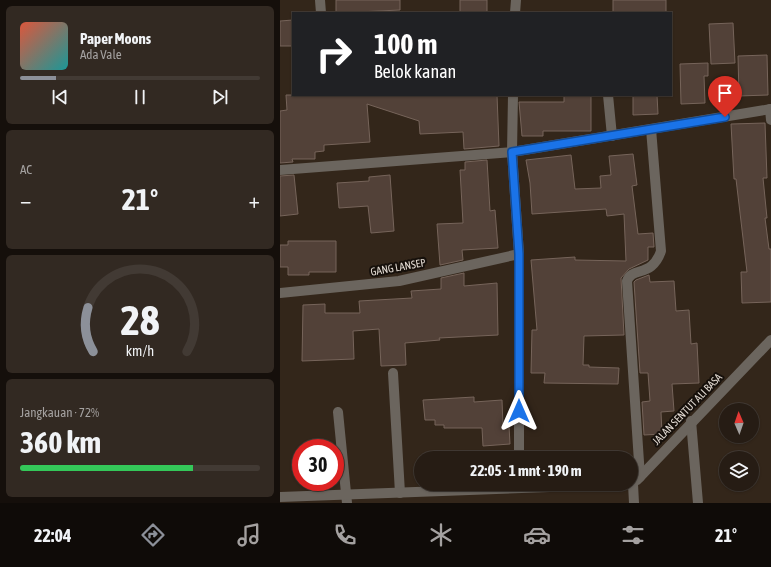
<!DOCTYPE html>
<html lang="id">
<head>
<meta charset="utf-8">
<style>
  body { margin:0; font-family:"Asap Condensed",sans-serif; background:#322922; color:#f1f3f6; height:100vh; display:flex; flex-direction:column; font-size:15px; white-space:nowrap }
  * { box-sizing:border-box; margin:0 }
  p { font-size:13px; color:#a4a1a0 }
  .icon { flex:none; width:22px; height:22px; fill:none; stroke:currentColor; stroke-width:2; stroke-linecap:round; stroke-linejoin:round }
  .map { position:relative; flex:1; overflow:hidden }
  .panel { display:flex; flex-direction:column; gap:6px; padding:6px; background:#150f0b; width:280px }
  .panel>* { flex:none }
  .banner { position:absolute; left:12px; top:12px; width:380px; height:84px; border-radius:0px; box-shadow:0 1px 3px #0004,0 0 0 1px #423a34; background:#202124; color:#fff; overflow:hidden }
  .needle { width:26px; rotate:358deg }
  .fabs { position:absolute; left:439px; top:403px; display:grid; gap:8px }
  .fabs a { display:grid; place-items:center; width:40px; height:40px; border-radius:50%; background:#261c14; box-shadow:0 1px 3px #0004,0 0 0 1px #423a34; font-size:20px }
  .speed { position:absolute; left:12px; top:439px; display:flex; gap:8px; font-size:20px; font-weight:700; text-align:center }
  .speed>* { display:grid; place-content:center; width:52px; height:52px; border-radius:50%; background:#261c14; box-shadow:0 1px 3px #0004,0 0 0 1px #423a34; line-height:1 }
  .speed .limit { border:6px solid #d22; background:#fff; color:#111 }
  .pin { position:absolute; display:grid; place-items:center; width:34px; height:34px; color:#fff; margin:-41px -17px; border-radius:50% 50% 50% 0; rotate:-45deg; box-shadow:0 0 4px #0007 }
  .pin .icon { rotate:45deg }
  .me { position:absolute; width:44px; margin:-22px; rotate:0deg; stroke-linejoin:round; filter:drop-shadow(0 0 3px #0008) }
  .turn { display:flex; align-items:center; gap:14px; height:84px; padding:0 16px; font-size:18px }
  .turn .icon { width:52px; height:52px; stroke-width:2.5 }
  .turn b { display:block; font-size:28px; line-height:34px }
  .big { font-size:30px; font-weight:700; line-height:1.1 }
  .panel .card { flex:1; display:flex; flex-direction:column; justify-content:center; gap:6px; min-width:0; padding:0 14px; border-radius:6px; background:#322922 }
  .panel .dial { align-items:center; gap:0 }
  .dial svg { height:104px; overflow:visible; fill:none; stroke:#423a34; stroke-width:7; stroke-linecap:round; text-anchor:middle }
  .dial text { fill:#f1f3f6; stroke:none }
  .song { display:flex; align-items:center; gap:12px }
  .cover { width:48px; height:48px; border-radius:6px; background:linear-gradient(135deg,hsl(10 70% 55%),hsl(180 70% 35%)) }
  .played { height:4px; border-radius:2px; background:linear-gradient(90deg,#8c9099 15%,#423a34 15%) }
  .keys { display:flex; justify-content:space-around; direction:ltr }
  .heat { display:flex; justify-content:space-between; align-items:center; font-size:22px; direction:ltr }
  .charge { height:6px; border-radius:3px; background:linear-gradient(90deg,#34c759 72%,#423a34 0) }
  .trip { position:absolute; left:134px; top:451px; width:224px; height:40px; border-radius:20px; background:#261c14; box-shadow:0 1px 3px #0004,0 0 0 1px #423a34; font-weight:700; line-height:40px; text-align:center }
  .tabs { display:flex; height:64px; justify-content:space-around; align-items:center; background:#0f0b08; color:#a4a1a0 }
  .tabs .icon { width:28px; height:28px }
  .tabs .current { color:#8c9099 }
  .tabs b { font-size:18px; color:#f1f3f6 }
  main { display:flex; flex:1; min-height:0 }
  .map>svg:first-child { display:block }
</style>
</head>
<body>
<main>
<section class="panel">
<div class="card">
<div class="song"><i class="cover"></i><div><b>Paper Moons</b><p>Ada Vale</p></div></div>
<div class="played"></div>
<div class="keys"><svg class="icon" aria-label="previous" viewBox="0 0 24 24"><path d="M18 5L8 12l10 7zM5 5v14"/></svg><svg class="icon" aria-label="pause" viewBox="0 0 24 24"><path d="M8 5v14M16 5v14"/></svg><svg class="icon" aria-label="next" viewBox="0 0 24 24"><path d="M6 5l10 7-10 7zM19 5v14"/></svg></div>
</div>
<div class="card"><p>AC</p>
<div class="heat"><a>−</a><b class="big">21°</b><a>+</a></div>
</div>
<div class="card dial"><svg viewBox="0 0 100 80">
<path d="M14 69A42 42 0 1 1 86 69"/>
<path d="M14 69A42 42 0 0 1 10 35" stroke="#8c9099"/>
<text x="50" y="56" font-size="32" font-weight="700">28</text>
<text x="50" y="72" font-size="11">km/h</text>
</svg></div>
<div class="card"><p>Jangkauan · 72%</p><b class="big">360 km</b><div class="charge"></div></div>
</section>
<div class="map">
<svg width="491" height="503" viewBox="0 0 491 503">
  <rect width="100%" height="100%" fill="#33261a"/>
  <g fill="#524138" stroke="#76645a">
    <polygon points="56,0 120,0 120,10 56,13"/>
    <rect x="180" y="0" width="27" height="13"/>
    <rect x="333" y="0" width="53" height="13"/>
    <polygon points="13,20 13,46 0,46 0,21"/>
    <polygon points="453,23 455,63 431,64 429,24"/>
    <polygon points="487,55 488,95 459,96 458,56"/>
    <polygon points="428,63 428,76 424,76 425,103 401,104 400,64"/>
    <polygon points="6,95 217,95 219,146 184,149 183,132 140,134 139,121 87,104 90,142 44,145 44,151 35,152 35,159 12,159 13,162 0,163 0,111 7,110"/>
    <polygon points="284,95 311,95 311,131 263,131 263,136 242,136 239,102 284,102"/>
    <polygon points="353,95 377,95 378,114 353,115"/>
    <polygon points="485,123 487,178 483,178 487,218 485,218 489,249 491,249 491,302 462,303 461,272 467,272 456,179 454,179 451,124"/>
    <polygon points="353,154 357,185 352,186 358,234 373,233 374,247 368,247 368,260 349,269 341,278 344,335 304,336 303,365 309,365 309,367 339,368 338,384 264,383 265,373 251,373 252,330 257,330 251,260 295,257 295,260 346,261 344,214 327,216 326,209 252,214 250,183 246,160 291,155 295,189 321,188 320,176 331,175 329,156"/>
    <polygon points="207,160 210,211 215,210 218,248 182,250 183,260 160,265 157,224 183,223 180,170 185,170 185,162"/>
    <polygon points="14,175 18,214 0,216 0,176"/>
    <polygon points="110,175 114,231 91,233 88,206 59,208 57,183 89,181 89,177"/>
    <polygon points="8,241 56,241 56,272 29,272 29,275 8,275 8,267 0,267 0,245 8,245"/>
    <polygon points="184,273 184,286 217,283 218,335 159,338 160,340 125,343 126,365 101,366 99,329 73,331 74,359 22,361 23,305 45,304 45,313 80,313 79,301 132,298 131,291 161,289 161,278"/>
    <polygon points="369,275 370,282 394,281 396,311 409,310 411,344 417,343 419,383 392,384 394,411 381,412 382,434 364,435 362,402 370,401 368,373 360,373 354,282 356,280"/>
    <polygon points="194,397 194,402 222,400 223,426 229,426 230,444 203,446 202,428 164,428 164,425 155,425 155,420 145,420 143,400"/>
  </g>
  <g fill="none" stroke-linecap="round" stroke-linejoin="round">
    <g stroke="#6b655e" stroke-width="10">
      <polyline points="40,0 41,13"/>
      <polyline points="235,13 236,0"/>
      <polyline points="233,95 232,152 239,254 239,458"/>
      <polyline points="328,95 332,136"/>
      <polyline points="490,109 491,120"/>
      <polyline points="0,170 232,152 491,109"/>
      <polyline points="0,293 119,281 239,254"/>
      <polyline points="113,373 120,493"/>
      <polyline points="58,412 67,503"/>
      <polyline points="411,421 418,503"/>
      <path d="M360 477 347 281C352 266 372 278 381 251L371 129"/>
      <polyline points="357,480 491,340"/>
    </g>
    <polyline stroke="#6b655e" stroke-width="10" points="0,497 353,484 354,503"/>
  </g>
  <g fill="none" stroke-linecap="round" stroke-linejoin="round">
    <g stroke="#114b97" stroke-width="10">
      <polyline id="route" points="239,411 239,254 232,152 445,117"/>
    </g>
    <use href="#route" stroke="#1a73e8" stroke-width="7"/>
  </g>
  <g text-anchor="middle" stroke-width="4" stroke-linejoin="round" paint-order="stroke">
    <g font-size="11" fill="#e3dbd3" stroke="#16100b">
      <text transform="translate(118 267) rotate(-10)" y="4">GANG LANSEP</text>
      <text transform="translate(407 409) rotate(-46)" y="4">JALAN SENTUT ALI BASA</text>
    </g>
  </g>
</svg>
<div class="fabs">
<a><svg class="needle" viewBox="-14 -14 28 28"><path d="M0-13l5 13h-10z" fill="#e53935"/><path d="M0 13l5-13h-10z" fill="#a4a1a0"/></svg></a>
<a><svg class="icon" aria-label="layers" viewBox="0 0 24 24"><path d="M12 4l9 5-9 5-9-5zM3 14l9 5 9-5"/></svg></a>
</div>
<div class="speed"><div class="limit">30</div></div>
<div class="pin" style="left:445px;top:117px;background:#d93025"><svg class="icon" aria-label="arrive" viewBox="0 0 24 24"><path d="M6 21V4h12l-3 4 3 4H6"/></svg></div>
<svg class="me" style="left:239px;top:411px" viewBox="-20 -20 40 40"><path d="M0-17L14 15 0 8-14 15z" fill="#1a73e8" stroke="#fff" stroke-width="4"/></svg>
<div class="trip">22:05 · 1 mnt · 190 m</div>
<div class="banner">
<div class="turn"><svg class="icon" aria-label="right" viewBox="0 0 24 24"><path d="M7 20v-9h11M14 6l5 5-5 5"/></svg><div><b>100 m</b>Belok kanan</div></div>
</div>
</div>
</main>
<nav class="tabs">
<b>22:04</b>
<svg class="icon current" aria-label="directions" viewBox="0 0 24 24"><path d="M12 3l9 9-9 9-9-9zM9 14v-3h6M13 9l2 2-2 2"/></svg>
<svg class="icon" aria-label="music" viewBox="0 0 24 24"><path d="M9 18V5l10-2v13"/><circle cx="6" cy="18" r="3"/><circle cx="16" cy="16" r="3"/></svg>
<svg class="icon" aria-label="phone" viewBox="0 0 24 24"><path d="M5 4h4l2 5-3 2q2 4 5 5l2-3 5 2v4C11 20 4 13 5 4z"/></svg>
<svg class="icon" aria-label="climate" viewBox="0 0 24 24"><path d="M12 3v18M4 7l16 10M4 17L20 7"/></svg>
<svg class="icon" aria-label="car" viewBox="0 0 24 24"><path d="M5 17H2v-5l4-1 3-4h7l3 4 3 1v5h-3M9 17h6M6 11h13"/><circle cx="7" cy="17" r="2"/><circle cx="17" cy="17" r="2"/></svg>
<svg class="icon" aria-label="filters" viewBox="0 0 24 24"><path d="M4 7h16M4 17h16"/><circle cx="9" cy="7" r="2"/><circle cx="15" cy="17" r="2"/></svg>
<b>21°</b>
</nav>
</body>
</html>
